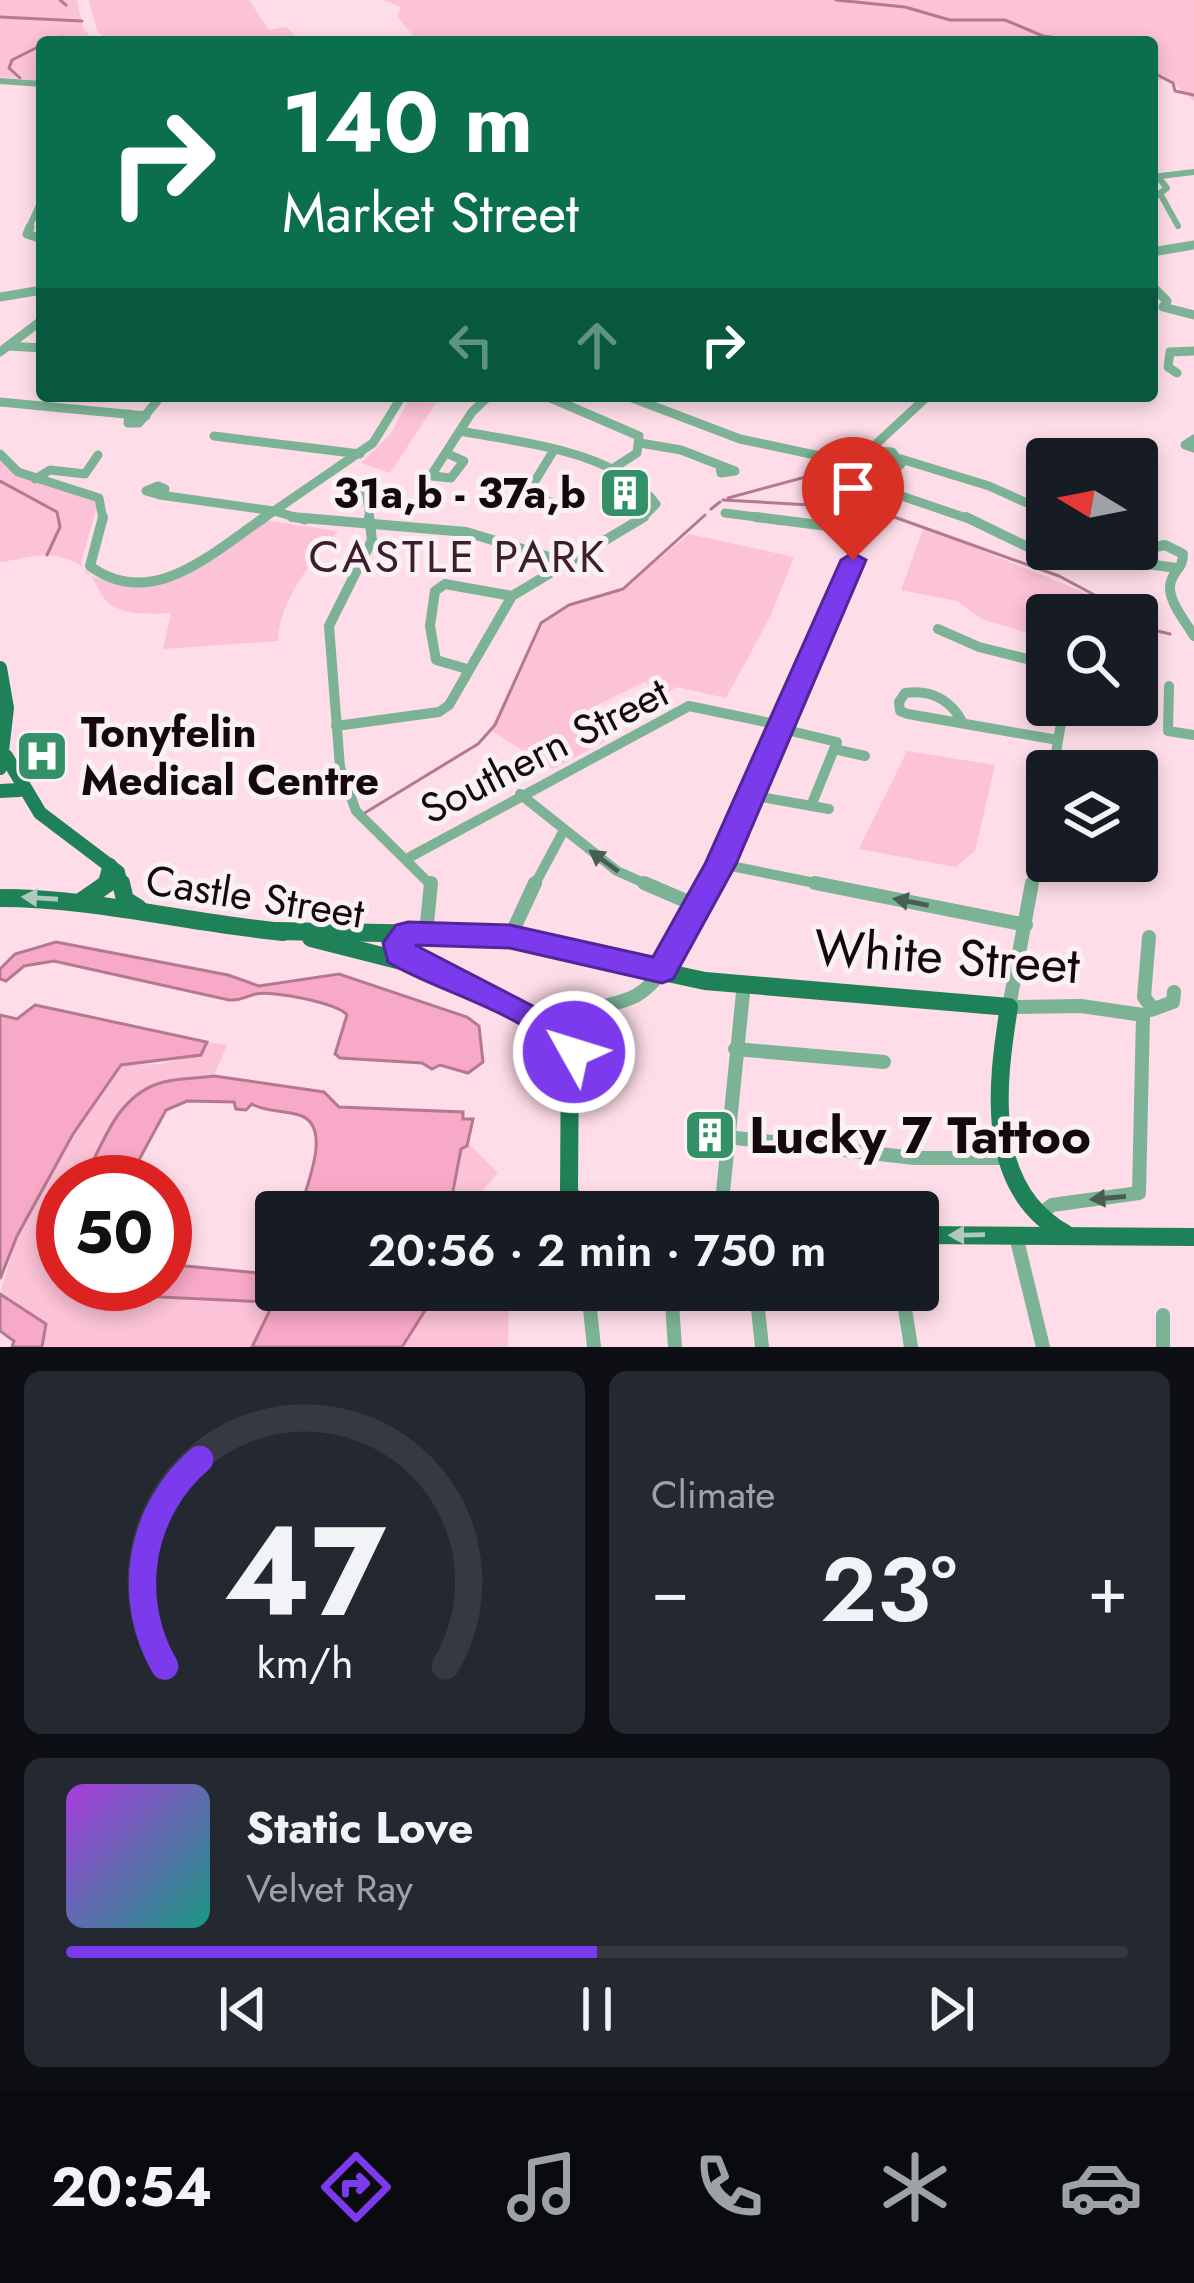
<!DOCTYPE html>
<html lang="en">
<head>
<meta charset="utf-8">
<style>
  body { margin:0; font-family:Jost,sans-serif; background:#242831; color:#f1f3f6; height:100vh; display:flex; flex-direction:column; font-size:45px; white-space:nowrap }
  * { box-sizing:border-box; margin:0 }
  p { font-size:39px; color:#9ea1a6 }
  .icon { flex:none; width:66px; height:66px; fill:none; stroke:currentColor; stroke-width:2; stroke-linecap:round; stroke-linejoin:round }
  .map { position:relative; height:1347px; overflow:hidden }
  .side { display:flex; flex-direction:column; gap:24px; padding:24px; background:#0d0f14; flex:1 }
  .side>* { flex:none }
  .top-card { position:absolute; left:36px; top:36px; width:1122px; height:366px; border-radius:12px; box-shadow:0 6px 18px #0003; background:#0b6e4f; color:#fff; overflow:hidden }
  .needle { width:78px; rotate:280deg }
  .tools { position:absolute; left:1026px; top:438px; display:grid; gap:24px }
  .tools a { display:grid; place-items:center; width:132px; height:132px; border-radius:12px; background:#171b24; box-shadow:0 6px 18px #0003; font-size:60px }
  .speed { position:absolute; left:36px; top:1155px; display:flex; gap:24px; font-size:60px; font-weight:700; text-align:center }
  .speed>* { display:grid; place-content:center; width:156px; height:156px; border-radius:50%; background:#171b24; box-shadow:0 6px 18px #0003; line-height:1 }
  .speed .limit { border:18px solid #d22; background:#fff; color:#111 }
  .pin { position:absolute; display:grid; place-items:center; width:102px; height:102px; color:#fff; margin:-123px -51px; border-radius:50% 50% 50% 0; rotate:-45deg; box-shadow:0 0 12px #0007 }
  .pin .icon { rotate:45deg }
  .me { position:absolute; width:132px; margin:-66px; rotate:309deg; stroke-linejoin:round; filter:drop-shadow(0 0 9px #0008) }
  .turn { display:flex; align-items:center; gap:42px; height:252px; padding:0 48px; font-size:54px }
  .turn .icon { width:156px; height:156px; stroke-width:2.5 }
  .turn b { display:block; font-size:84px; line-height:102px }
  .lanes { display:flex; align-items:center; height:114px; padding:0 48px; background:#0003; justify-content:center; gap:60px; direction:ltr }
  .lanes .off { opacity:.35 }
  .big { font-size:90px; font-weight:600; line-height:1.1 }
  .side .tile { flex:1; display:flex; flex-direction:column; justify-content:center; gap:18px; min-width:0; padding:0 42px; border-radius:18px; background:#242831 }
  .side .dial { align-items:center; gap:0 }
  .dial svg { height:312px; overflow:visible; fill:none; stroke:#363941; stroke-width:7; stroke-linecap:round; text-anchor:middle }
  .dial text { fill:#f1f3f6; stroke:none }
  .song { display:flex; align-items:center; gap:36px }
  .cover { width:144px; height:144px; border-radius:18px; background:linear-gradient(135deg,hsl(280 70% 55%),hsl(170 70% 35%)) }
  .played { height:12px; border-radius:6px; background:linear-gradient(90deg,#7c3aed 50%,#363941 50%) }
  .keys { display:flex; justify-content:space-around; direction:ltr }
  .heat { display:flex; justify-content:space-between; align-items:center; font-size:66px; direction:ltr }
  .side .tiles { flex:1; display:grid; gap:24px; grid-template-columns:1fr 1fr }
  .tile:last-child { grid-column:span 2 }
  .trip { position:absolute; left:255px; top:1191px; width:684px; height:120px; border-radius:12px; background:#171b24; box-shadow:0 6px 18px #0003; font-weight:600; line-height:120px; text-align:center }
  .tab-bar { display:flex; height:192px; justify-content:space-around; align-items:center; background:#090b0e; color:#9ea1a6 }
  .tab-bar .icon { width:84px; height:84px }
  .tab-bar .on { color:#7c3aed }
  .tab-bar b { font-size:54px; color:#f1f3f6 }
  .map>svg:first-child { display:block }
</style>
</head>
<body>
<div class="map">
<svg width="1194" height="1347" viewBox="0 0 1194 1347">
  <rect width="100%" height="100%" fill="#fedde8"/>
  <g fill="#fcc2d7">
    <polygon points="0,0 77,0 83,28 95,42 42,42 42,81 0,77"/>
    <polygon points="89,0 249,0 269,30 287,27 300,42 107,42 97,30"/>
    <polygon points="384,0 1194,0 1194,101 1168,79 1158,80 1158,93 1152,97 1152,42 418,42 397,16 401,7"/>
    <polygon points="410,398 436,403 390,473 361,463 391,433"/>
    <path d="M0 460 16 475 98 502 81 563 86 574C182 612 193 551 270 521L338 531C312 562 279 599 278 641L163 649 171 613C74 620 119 575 64 558 41 550 23 560 0 562Z"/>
    <polygon points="924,527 1086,593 1086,615 1047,615 1047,639 982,619 957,601 901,590"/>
    <polygon points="689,534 794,557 769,619 726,698 677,687 664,694 645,682 593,707 620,733 553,769 490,730 541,623 569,605 623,589"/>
    <polygon points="907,751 995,765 975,851 955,867 859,849"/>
    <path d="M207 1042 227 1045 214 1076C195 1079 176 1077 157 1084 116 1099 101 1146 83 1182H63V1225L53 1267 76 1293 265 1302 270 1310 252 1347H40L0 1294 17 1236 73 1134 122 1065 159 1064 200 1055Z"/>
    <polygon points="470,1145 498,1173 483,1190 477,1212 449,1212 461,1148"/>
    <polygon points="438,1290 509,1290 508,1347 402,1347"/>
  </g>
  <g fill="#f8a9c7" stroke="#b47990" stroke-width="3">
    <path d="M56 942 228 975 259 986 339 974 467 1017 479 1026 483 1062 468 1073 440 1065 432 1069 422 1063 340 1058 335 1054 347 1015C338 1003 271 990 256 994 244 997 242 1001 229 1000L54 961 24 966 6 981 0 979V969L15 954Z"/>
    <polygon points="35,1005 207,1042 201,1055 121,1065 73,1134 17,1236 0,1279 0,1015 17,1019"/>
    <path d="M214 1076 324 1092 339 1107 463 1112V1119H473L467 1146 461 1149 449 1212H299C306 1187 334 1125 299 1115 283 1110 265 1112 252 1104L246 1110 236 1109 234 1102 187 1101 166 1110 127 1182H83C102 1146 115 1099 157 1084 176 1077 195 1079 214 1076Z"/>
    <polygon points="165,1264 258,1273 276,1267 276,1290 438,1290 402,1347 252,1347 270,1310 264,1302 76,1293 65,1284 165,1284"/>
    <polygon points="0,1294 46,1324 42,1347 12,1347 14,1341 0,1331"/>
  </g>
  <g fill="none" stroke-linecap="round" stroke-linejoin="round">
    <g stroke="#b47990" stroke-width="3">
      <polyline points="60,0 66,5"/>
      <polyline points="836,0 905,7 950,20 1005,20 1043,36 1086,42"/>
      <polyline points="0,17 82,21"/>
      <polyline points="52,42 62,37"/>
      <polyline points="1152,72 1173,83 1175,91 1194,95"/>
      <polyline points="20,78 9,68 12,60 42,45"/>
      <polyline points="948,397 969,396"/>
      <polyline points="0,481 57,512 60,527 47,555"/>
      <polyline points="728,498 813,475"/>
      <polyline points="723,500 863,508"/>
      <polyline points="711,509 720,502"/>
      <polyline points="883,513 1059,576 1132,615"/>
      <polyline points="1137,626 1170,634"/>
      <polyline points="363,814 478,744 495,725 541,623 569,605 623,589 705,515"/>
    </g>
    <g stroke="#7cb396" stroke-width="6">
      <polyline points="0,81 42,84"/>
      <polyline points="1152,177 1194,172"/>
      <polyline points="1162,197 1178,226"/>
      <polyline points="1152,199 1167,188 1158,177"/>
      <polyline points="28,230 42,198"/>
    </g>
    <g stroke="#7cb396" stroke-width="9">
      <polyline points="30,227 27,234 42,239"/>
      <polyline points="1152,252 1194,245"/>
      <polyline points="1152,286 1167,301 1163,307 1194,315"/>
      <polyline points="0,297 42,290"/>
      <polyline points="8,346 42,348"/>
      <polyline points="0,352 42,320"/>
      <polyline points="1177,373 1168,367 1170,352 1194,351"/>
      <polyline points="546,396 639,436 637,453 609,471"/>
      <polyline points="627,396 740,439 867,466"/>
      <polyline points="0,402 146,416"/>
      <polyline points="129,414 128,423 139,423 157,401"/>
      <path d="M460 431C523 443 614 450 656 504L640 520"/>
      <polyline points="214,436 360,454"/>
      <polyline points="1194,439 1185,445 1194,448"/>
      <polyline points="640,443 681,450 735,471 721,473 720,466"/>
      <polyline points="446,453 464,461 451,478 432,476 432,474 472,412 489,396"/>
      <polyline points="0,454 18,472 99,498 103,520"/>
      <polyline points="901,459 989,486 1047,512"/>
      <polyline points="35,479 50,470 85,474 98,455"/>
      <polyline points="884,482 863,456 928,396"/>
      <polygon points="158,486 165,489 160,495 146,491"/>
      <polygon points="369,488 374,492 370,496 358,492"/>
      <polygon points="530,489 540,495 522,495"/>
      <polyline points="530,489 554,450"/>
      <polyline points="884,490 972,520"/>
      <polyline points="160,495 274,511 373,443 402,396"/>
      <polyline points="367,496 370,520"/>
      <polyline points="538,496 558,506"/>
      <polyline points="725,513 779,520"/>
      <polyline points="261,520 274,511 305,520"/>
      <polyline points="867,520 884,482 901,464 892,452 871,451"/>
    </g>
    <g stroke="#7cb396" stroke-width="10">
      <path d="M103 517 90 566C152 612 213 552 265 517"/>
      <polyline points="292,517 466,532 566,562"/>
      <polyline points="369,517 372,540 329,626 340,767 356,811 432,886"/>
      <polyline points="756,517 867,531"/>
      <polyline points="966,517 1036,551"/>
      <path d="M1176 568 1148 564 1141 550 1165 545 1183 554C1183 568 1175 569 1171 581 1165 598 1186 622 1194 636"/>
      <polyline points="938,629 979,647 1047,664"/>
      <polyline points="467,669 436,660 430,626 435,591 445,584 512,596"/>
      <polyline points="1169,686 1168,731 1194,735"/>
      <path d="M963 723C951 700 931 689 905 693L899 702 900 711 908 714 1058 740"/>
      <polyline points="336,726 439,712 449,705 512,596 644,517"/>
      <polyline points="778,728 837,742 811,806"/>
      <polyline points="834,749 865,756"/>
      <polyline points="1053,771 1064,705"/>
      <polyline points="520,794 617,871 651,886"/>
      <polyline points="749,795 829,809"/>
      <polyline points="410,857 689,706 780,725"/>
      <polyline points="721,864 830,886"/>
      <polyline points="534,886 564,830"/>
      <polyline points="706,886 869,517"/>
      <polyline points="1032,886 1047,805"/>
    </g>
    <g stroke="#7cb396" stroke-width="14">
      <polyline points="644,883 700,907"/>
      <polyline points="815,883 1026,925"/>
      <polyline points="1032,883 1009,1007 1081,1006 1143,1015"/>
      <polyline points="426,933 431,883"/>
      <polyline points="510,937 535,883"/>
      <polyline points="1149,937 1144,997 1153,1009"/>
      <polyline points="1151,1010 1173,1002 1174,992"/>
      <path d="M555 1030C592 1002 594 1012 631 998 666 984 693 915 708 883"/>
      <polyline points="735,1049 884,1062"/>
      <polyline points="727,1137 915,1158 1008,1158"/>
      <polyline points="721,1212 744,983"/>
      <polyline points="1038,1216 1052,1205 1139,1193 1143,1015"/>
      <polyline points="1016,1236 1043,1347"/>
      <polyline points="588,1290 594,1347"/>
      <polyline points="671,1290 675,1347"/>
      <polyline points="756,1290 762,1347"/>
      <polyline points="902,1290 911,1347"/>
      <polyline points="1163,1315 1163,1347"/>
    </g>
    <g stroke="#1f8158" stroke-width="14">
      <polyline points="0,668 7,708 0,768"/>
      <polyline points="6,756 40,813 118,872 121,886"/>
      <polyline points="0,791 19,790"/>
      <polyline points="104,886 110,865"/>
    </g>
    <g stroke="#1f8158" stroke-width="18">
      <polyline points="121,883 125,900 138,908"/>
      <path d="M0 898C94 898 189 923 283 932"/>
      <polyline points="79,903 108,883"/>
      <path d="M275 931 491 935 705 981 1009 1007C996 1087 984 1189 1066 1234"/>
      <polyline points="311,938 437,970 570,1042 569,1191 579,1212"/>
      <polyline points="918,1235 1194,1237"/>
    </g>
  </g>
  <defs><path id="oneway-solid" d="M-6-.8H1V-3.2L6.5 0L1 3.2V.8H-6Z" transform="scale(3)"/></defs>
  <g fill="#495e52">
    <use href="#oneway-solid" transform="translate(604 861) rotate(-144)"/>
    <use href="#oneway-solid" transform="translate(911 902) rotate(-169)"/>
    <use href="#oneway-solid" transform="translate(1108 1198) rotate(175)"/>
  </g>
  <g fill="#adcabd">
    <use href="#oneway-solid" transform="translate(40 898) rotate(-176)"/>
    <use href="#oneway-solid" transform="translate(967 1235) rotate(179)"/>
  </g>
  <path fill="#7c3aed" stroke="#51269a" stroke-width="3" d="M853 553 866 560 736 864 673 979 662 983 510 948 415 945 579 1030 592 1052 587 1061H562C537 1016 434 991 388 962L383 943 396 925 408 922 510 925 653 957 705 864 841 560Z"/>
  <defs>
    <g id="building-square" transform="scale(2.7)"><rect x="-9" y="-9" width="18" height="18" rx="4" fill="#349067" stroke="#faf1f4"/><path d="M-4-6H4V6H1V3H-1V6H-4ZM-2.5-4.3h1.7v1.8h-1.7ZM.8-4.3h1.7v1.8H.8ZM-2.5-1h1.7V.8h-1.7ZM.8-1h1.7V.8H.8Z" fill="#fff"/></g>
    <g id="hospital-square" transform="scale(2.7)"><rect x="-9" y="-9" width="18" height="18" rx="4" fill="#349067" stroke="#faf1f4"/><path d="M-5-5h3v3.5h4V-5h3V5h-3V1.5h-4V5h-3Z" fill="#fff"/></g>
  </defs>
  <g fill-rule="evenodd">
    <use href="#building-square" x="625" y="493"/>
    <use href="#hospital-square" x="42" y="756"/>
    <use href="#building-square" x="710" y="1135"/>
  </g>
  <g text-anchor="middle" stroke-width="10" stroke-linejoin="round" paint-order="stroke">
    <g font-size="42" font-weight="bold" fill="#16090e" stroke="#faf1f4" text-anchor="end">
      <text x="586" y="508">31a,b - 37a,b</text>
      <text x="81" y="747" text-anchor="start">Tonyfelin<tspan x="81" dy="48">Medical Centre</tspan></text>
    </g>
    <g font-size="42" fill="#16090e" stroke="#faf1f4">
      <text transform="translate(544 750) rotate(-27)" y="15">Southern Street</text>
      <text transform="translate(255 896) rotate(9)" y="15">Castle Street</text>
    </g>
    <g font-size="45" letter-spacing="3" fill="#3d1f2b" stroke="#faf1f4">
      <text x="458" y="572">CASTLE PARK</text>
    </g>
    <g font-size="51" fill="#16090e" stroke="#faf1f4">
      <text transform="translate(947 956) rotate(4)" y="18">White Street</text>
    </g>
    <g font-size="51" font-weight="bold" fill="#16090e" stroke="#faf1f4" text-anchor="start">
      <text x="749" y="1153">Lucky 7 Tattoo</text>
    </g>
  </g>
</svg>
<div class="tools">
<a><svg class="needle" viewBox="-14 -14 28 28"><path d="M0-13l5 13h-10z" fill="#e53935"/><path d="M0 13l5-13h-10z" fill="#9ea1a6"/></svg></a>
<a><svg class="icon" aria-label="search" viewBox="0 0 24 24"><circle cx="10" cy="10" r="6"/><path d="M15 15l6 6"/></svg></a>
<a><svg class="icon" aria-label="layers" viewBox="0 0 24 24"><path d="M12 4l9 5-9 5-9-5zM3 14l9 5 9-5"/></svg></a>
</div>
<div class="speed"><div class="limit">50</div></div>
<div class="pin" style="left:853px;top:560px;background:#d93025"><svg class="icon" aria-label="arrive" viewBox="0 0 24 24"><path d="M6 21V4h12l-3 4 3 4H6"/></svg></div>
<svg class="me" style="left:574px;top:1052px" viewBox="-20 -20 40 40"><circle r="17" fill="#7c3aed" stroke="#fff" stroke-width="3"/><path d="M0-11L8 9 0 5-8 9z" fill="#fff"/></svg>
<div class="trip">20:56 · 2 min · 750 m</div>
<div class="top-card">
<div class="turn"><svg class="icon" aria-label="right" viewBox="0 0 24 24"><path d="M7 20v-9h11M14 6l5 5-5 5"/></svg><div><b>140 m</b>Market Street</div></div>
<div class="lanes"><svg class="icon off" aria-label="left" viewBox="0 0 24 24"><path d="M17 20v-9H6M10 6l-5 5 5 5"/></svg><svg class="icon off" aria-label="ahead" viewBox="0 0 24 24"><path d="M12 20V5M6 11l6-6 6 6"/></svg><svg class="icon" aria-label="right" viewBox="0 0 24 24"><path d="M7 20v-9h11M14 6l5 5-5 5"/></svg></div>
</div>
</div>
<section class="side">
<div class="tiles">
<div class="tile dial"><svg viewBox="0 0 100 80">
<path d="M14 69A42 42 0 1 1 86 69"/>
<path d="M14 69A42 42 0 0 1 23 16" stroke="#7c3aed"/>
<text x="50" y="56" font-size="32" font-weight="700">47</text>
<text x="50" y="72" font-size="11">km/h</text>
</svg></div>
<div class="tile"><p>Climate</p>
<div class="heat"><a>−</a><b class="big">23°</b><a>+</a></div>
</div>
<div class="tile">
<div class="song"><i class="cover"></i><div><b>Static Love</b><p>Velvet Ray</p></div></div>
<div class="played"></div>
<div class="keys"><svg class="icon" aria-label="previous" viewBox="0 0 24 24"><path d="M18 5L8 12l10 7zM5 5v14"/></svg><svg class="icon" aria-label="pause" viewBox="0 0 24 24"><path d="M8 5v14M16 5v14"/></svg><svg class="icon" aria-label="next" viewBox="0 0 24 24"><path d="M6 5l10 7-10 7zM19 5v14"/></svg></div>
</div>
</div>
</section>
<nav class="tab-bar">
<b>20:54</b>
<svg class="icon on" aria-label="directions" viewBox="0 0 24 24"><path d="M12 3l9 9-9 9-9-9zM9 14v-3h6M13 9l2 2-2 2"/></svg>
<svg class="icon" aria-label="music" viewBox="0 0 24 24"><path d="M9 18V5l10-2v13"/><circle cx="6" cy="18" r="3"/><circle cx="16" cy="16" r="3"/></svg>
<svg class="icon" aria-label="phone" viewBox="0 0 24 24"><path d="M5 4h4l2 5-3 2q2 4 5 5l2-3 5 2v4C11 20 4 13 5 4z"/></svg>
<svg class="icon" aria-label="climate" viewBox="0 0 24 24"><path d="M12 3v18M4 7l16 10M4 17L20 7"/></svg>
<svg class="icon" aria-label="car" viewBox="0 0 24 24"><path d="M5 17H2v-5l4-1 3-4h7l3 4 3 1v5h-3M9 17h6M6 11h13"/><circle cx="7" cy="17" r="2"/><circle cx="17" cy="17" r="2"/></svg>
</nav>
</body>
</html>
